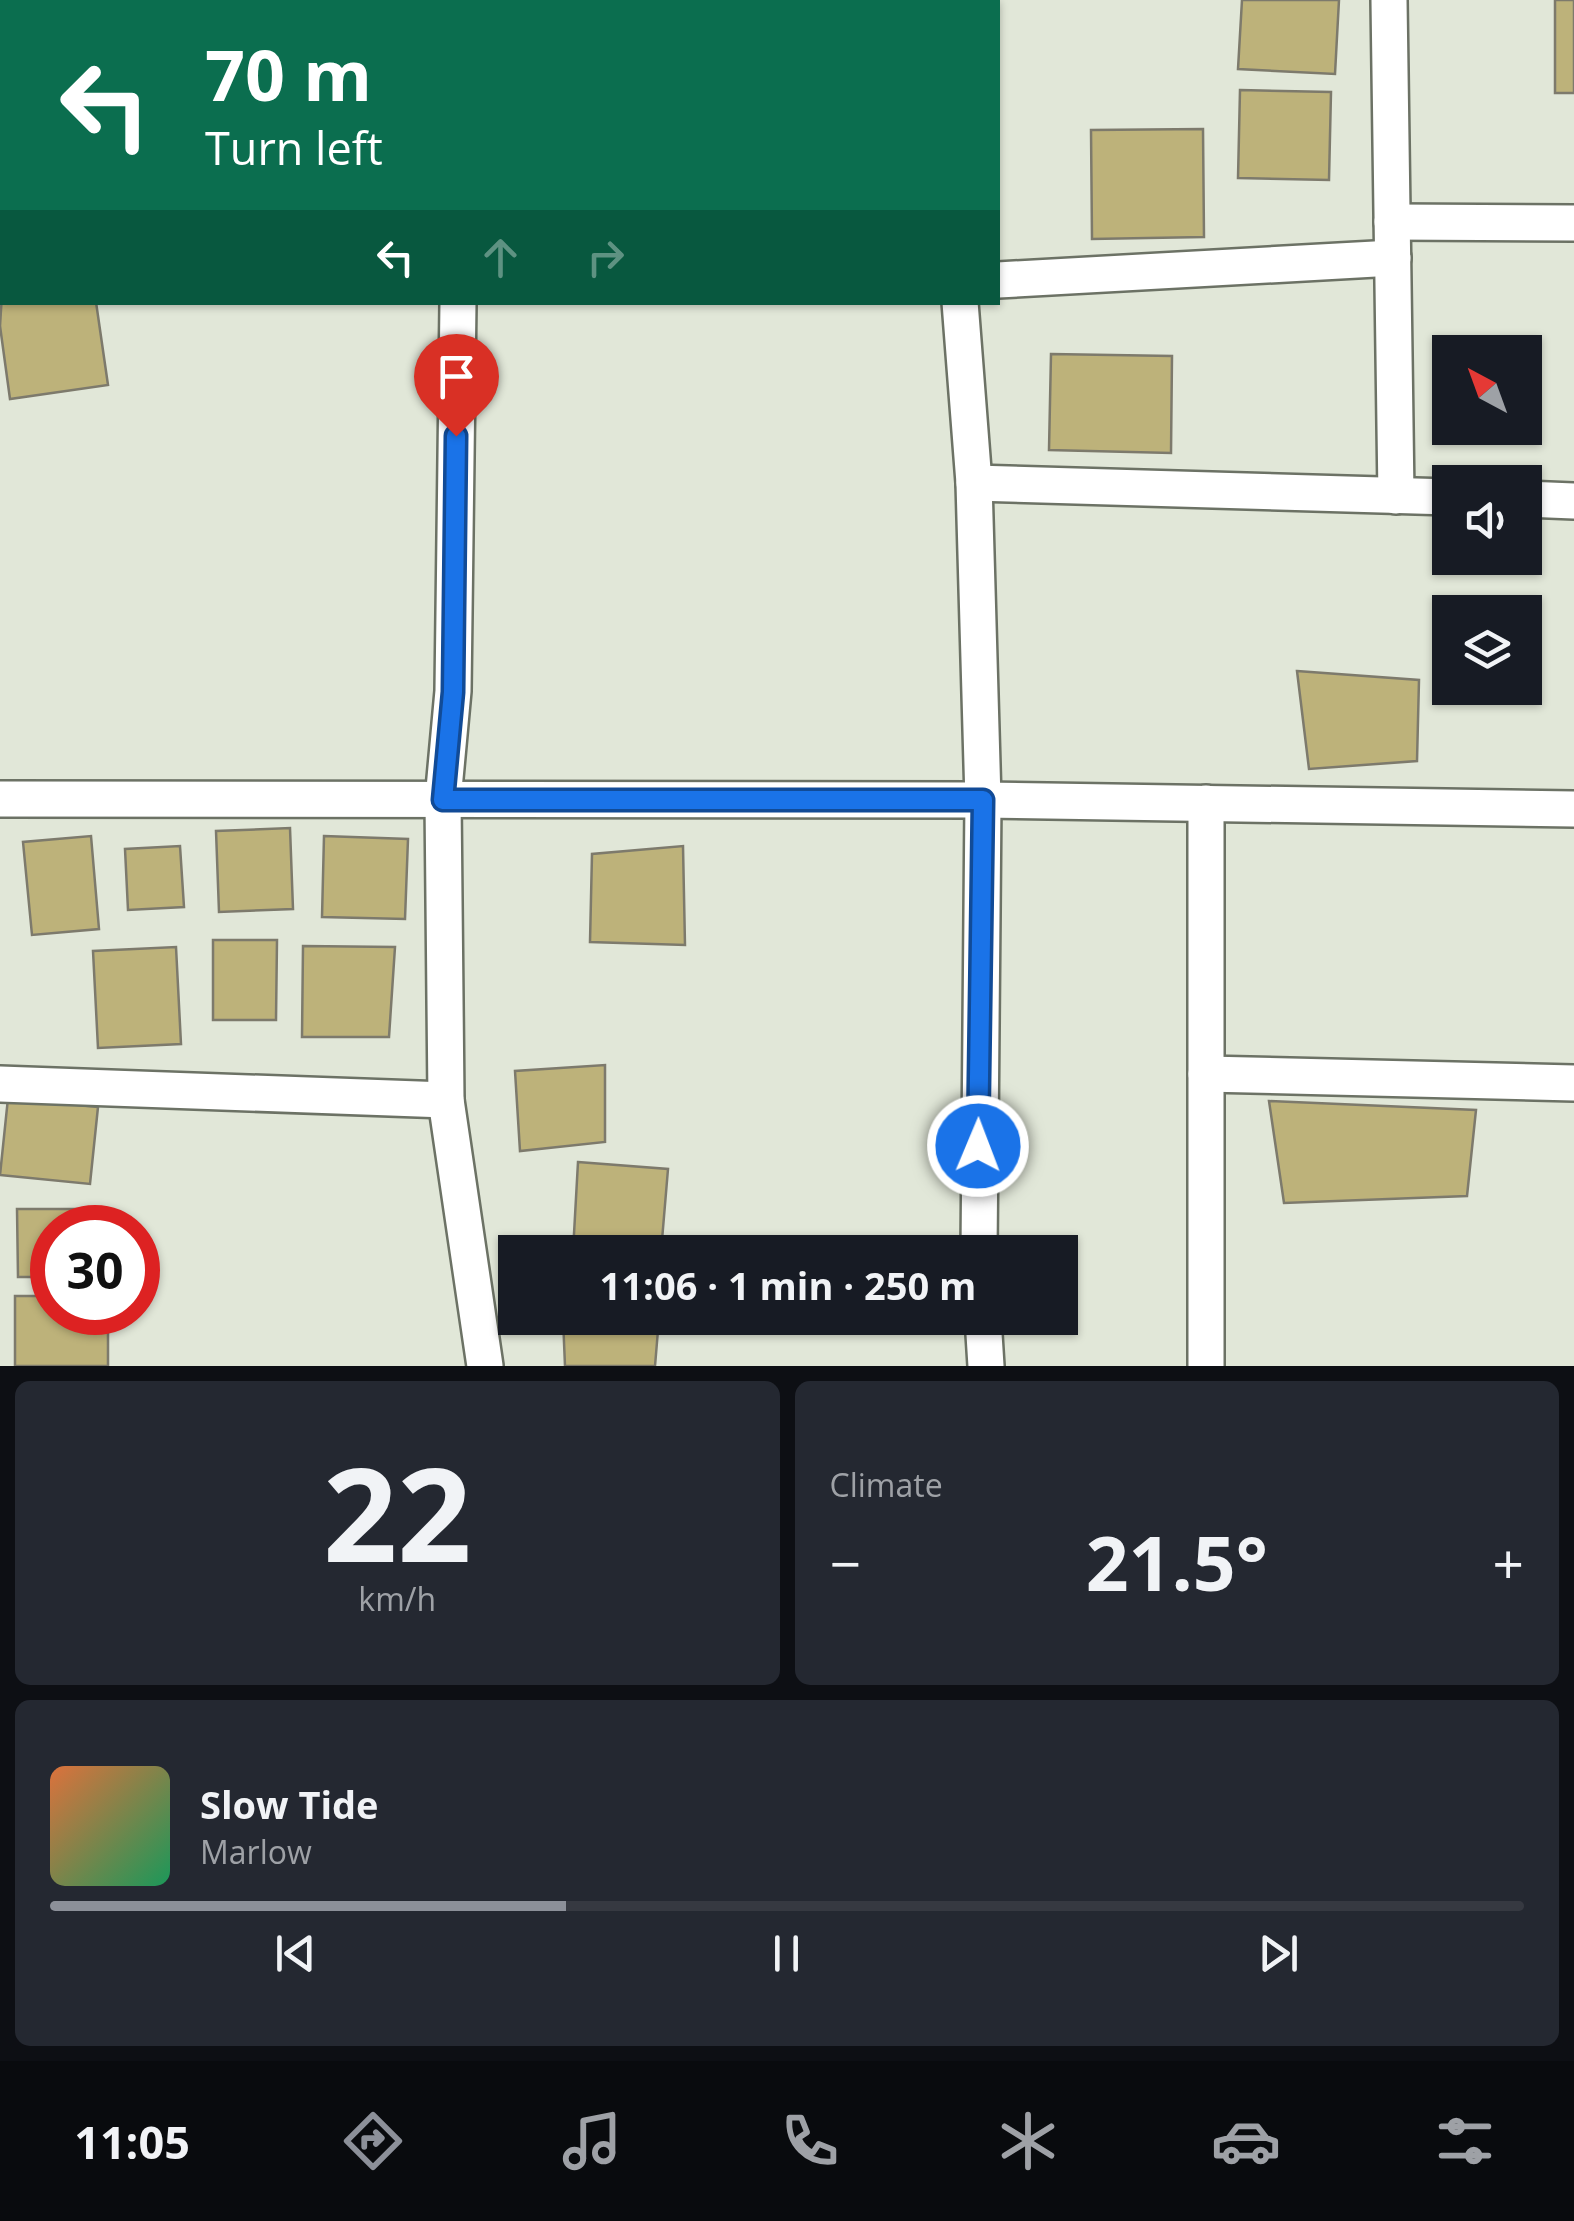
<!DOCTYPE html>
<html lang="en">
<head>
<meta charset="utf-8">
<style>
  body { margin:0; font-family:"Open Sans",sans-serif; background:#242831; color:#f1f3f6; height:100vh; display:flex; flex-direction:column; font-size:38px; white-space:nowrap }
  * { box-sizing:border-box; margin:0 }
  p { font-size:32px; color:#9ea1a6 }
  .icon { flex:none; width:55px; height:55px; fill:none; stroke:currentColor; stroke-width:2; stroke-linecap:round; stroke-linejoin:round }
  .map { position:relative; height:1366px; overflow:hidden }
  .panel { display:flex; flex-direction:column; gap:15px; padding:15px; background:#0d0f14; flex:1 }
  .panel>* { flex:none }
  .banner { position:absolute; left:0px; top:0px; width:1000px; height:305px; box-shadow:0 2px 8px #0004; background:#0b6e4f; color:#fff; overflow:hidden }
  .needle { width:65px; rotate:319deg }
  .buttons { position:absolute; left:1432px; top:335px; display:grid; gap:20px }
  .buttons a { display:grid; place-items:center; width:110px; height:110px; border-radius:0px; background:#171b24; box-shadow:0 2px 8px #0004; font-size:50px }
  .speed { position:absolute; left:30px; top:1205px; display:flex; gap:20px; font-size:50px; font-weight:700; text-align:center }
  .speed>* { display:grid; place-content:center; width:130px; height:130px; border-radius:50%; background:#171b24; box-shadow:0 2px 8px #0004; line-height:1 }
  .speed .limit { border:15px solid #d22; background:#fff; color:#111 }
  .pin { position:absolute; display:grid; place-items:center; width:85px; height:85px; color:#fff; margin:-102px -42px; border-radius:50% 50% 50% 0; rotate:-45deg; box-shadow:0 0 10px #0007 }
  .pin .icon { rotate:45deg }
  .me { position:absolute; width:110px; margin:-55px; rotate:1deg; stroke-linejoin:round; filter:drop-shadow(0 0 8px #0008) }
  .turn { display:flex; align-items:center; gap:35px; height:210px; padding:0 40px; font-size:45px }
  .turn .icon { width:130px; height:130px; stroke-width:2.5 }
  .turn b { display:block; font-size:70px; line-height:85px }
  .lanes { display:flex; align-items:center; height:95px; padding:0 40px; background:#0003; justify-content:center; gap:50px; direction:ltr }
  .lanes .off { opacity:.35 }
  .big { font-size:75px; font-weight:700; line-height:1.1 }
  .panel .tile { flex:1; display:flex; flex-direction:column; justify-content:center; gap:15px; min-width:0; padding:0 35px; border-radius:15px; background:#242831 }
  .panel .dial { align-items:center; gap:0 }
  .dial b { font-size:130px; line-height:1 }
  .song { display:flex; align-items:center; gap:30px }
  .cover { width:120px; height:120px; border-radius:15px; background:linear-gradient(135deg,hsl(20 70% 55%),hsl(150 70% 35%)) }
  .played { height:10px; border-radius:5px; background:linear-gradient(90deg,#8c9099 35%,#363941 35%) }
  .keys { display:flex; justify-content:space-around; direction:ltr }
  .heat { display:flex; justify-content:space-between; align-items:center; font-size:55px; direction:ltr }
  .panel .tiles { flex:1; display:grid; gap:15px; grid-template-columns:1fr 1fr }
  .tile:last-child { grid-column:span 2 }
  .trip { position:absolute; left:498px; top:1235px; width:580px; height:100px; border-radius:0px; background:#171b24; box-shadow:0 2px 8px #0004; font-weight:700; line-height:100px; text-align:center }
  .menu { display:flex; height:160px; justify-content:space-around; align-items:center; background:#090b0e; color:#9ea1a6 }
  .menu .icon { width:70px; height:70px }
  .menu .current { color:#8c9099 }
  .menu b { font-size:45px; color:#f1f3f6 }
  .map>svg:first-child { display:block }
</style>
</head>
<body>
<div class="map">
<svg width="1574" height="1366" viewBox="0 0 1574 1366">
  <rect width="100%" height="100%" fill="#e1e7d8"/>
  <g fill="#bdb27a" stroke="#7d7a6c" stroke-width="2.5">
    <polygon points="0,0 16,2 2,2 0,94"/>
    <polygon points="1242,0 1339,0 1335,74 1238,69"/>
    <rect x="1555" y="0" width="19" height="93"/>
    <polygon points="1240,90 1331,92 1329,180 1238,178"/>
    <polygon points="1203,129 1204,237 1092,239 1091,130"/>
    <polygon points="2,294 2,302 96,302 108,385 10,399 0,326"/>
    <polygon points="1051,354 1172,356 1171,453 1049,450"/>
    <polygon points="1297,671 1419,680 1417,761 1309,769"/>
    <polygon points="290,828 293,909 219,912 216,831"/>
    <polygon points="91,836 99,929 32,935 23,842"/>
    <polygon points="324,836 408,839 405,919 322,917"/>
    <polygon points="180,846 184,907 128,910 125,849"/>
    <polygon points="683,846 685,945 590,942 592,854"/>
    <polygon points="213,940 277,940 276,1020 213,1020"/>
    <polygon points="303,946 395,947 389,1037 302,1037"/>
    <polygon points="176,947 181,1044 98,1048 93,951"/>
    <polygon points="605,1065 605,1142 520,1151 515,1071"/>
    <polygon points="8,1098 98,1107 90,1184 0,1175"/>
    <polygon points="1269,1101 1476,1110 1467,1196 1284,1203"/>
    <polygon points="578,1162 668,1169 661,1252 573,1252"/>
    <polygon points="17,1209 110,1209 111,1228 52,1228 52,1277 18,1277"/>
    <polygon points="15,1296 52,1296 52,1312 108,1312 108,1366 15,1366"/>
    <polygon points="563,1318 659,1318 655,1366 565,1366"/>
  </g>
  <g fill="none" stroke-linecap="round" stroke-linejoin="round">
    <g stroke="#6c7265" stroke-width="40">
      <g id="minor">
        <polyline points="210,0 216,2"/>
        <polyline points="935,0 935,2"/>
        <polyline points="1389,0 1396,496"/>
        <polyline points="184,2 184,0"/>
        <polyline points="1392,222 1574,223"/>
        <polyline points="0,239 2,239"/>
        <polyline points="998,280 1393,258"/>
        <polyline points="458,302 453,691 443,800 446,1100 485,1366"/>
        <polyline points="960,302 974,483 983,800 979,1252"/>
        <polyline points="974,483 1450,497"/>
        <polyline points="1525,499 1574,501"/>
        <polyline points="0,799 983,800 1574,809"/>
        <polyline points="1206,1074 1574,1083"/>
        <polyline points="0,1084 446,1100"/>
        <polyline points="983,1318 986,1366"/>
        <polyline points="1206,1366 1206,803"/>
      </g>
    </g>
    <use href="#minor" stroke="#fff" stroke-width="35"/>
  </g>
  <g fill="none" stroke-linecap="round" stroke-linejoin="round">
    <g stroke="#114b97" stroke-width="25">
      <polyline id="route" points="456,436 453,692 443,800 983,800 978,1146"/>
    </g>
    <use href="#route" stroke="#1a73e8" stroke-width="18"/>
  </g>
</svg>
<div class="buttons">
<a><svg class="needle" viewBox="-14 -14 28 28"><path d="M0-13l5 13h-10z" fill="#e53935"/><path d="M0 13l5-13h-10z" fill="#9ea1a6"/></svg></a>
<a><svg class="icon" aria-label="sound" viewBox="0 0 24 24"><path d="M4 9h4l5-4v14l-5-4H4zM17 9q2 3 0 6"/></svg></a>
<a><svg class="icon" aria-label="layers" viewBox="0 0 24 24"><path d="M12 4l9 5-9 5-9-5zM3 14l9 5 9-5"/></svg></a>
</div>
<div class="speed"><div class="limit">30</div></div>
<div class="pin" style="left:456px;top:436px;background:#d93025"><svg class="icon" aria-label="arrive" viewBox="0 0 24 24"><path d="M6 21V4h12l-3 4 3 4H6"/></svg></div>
<svg class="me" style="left:978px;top:1146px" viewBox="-20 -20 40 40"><circle r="17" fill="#1a73e8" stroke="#fff" stroke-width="3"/><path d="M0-11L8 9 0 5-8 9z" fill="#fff"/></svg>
<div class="trip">11:06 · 1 min · 250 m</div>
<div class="banner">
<div class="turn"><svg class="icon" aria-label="left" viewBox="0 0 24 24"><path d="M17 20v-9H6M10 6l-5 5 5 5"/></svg><div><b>70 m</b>Turn left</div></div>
<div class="lanes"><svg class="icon" aria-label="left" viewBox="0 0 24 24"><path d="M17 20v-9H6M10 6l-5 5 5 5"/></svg><svg class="icon off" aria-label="ahead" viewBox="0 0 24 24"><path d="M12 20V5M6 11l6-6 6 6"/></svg><svg class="icon off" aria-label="right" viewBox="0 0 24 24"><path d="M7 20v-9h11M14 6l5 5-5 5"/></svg></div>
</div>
</div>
<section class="panel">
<div class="tiles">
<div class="tile dial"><b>22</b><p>km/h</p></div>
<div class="tile"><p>Climate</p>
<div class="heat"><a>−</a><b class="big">21.5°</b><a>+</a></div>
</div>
<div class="tile">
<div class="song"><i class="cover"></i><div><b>Slow Tide</b><p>Marlow</p></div></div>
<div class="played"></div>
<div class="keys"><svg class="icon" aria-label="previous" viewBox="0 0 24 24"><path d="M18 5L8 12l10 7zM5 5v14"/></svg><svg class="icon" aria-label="pause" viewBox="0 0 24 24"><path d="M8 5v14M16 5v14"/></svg><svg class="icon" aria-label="next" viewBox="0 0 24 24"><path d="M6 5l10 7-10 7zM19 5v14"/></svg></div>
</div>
</div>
</section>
<nav class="menu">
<b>11:05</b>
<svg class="icon current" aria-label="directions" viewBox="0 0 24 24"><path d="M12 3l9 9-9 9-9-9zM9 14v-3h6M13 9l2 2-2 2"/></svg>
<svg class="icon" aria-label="music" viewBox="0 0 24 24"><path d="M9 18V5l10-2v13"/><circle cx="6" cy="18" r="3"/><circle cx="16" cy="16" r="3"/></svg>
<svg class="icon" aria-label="phone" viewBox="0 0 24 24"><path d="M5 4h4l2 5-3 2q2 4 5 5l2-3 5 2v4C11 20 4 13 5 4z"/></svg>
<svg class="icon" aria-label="climate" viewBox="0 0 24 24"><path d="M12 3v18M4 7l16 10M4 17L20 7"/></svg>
<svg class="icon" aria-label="car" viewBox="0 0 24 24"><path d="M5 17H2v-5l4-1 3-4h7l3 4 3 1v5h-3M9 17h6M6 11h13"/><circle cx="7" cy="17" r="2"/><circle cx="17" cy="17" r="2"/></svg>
<svg class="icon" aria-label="filters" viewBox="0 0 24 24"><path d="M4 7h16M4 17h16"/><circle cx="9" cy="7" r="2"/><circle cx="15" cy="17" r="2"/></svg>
</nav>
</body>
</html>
